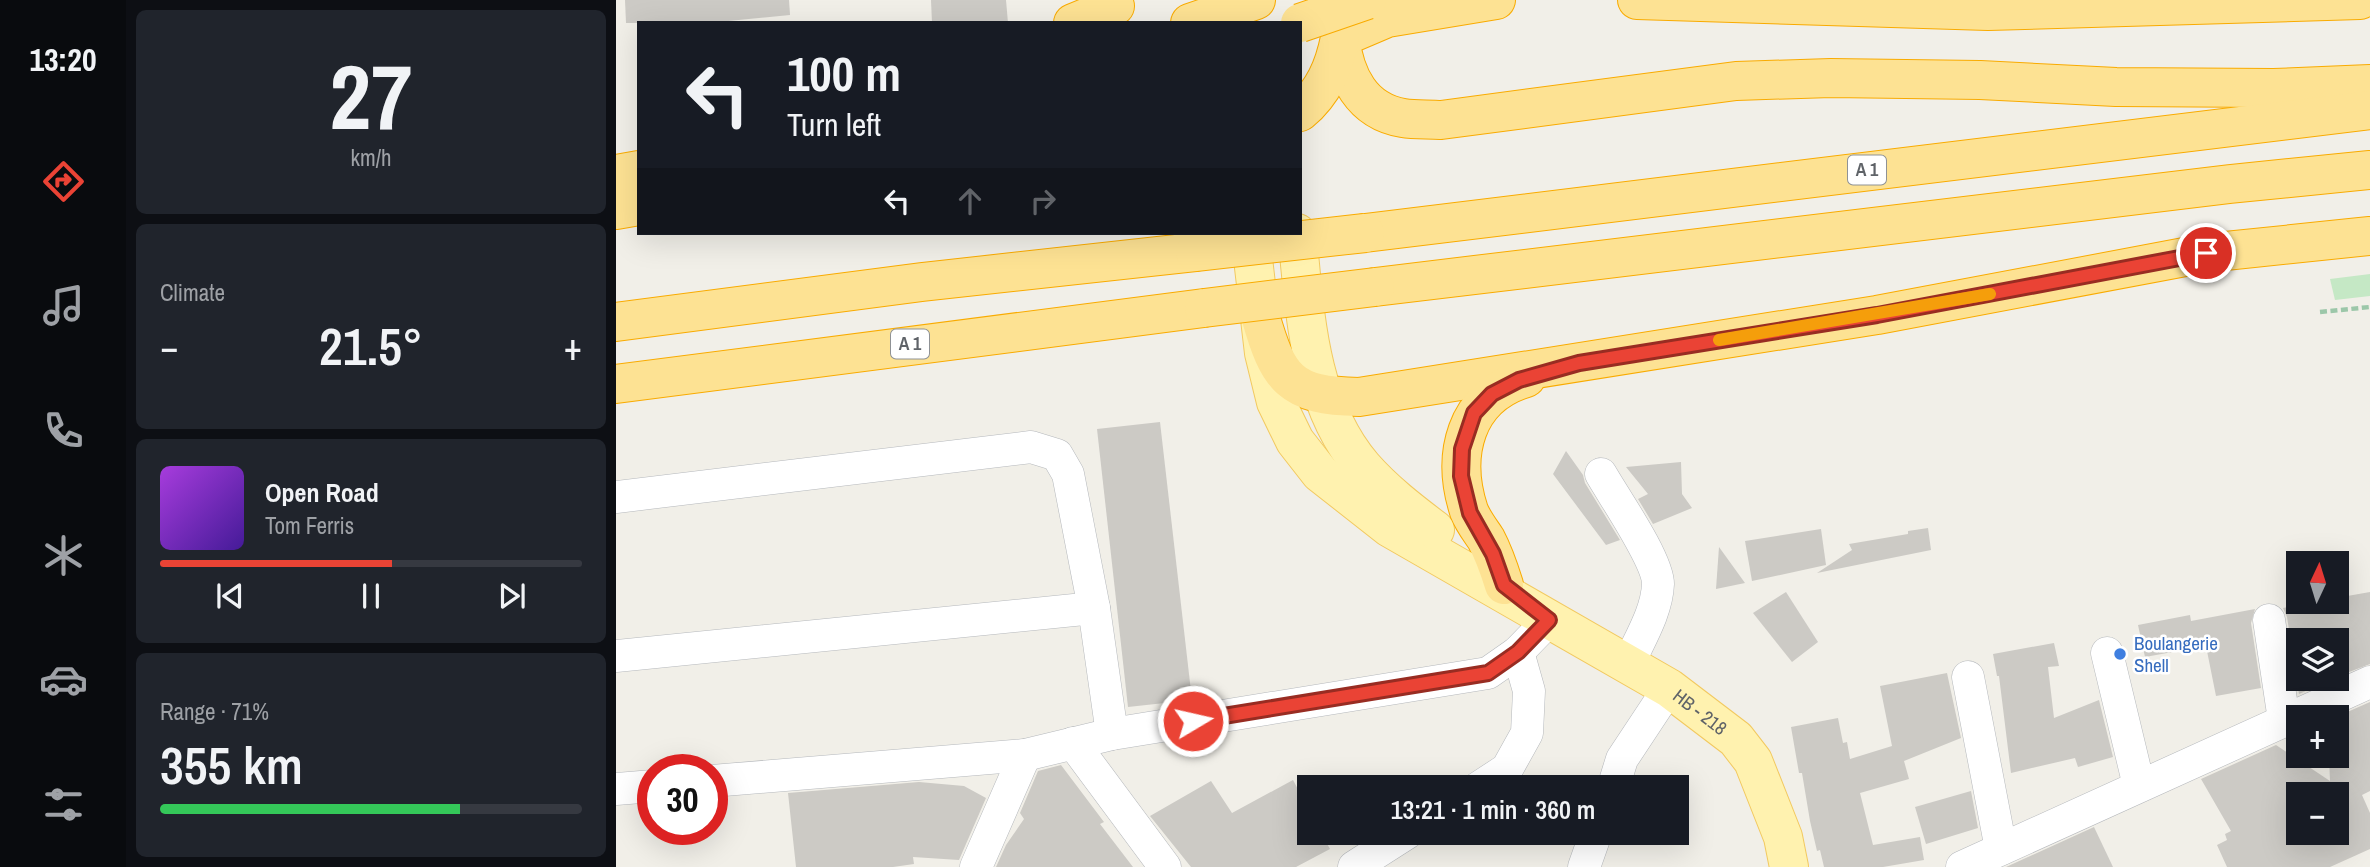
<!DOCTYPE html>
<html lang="en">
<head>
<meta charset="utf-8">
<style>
  body { margin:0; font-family:"Archivo Narrow",sans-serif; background:#20242c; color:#f1f3f6; height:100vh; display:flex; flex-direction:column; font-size:26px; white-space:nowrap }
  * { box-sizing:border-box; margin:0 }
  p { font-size:23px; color:#9ea1a6 }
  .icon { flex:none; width:38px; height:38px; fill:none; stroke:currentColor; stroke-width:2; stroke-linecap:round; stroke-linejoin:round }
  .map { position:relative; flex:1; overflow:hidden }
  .panel { display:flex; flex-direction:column; gap:10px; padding:10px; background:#0d0f14; width:490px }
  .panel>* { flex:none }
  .hud { position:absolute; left:21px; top:21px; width:665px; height:214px; border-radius:0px; box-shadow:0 7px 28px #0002; background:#171b24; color:#f1f3f6; overflow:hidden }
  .needle { width:46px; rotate:4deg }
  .fabs { position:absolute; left:1670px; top:551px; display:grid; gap:14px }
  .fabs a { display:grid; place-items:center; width:63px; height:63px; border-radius:0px; background:#171b24; box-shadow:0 7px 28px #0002; font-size:35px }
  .speed { position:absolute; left:21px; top:754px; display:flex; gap:14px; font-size:35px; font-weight:700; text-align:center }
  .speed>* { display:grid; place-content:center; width:91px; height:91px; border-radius:50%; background:#171b24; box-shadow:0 7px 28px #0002; line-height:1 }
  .speed .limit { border:10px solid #d22; background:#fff; color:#111 }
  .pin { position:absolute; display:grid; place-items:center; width:60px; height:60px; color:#fff; margin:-30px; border:4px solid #fff; border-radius:50%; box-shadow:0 2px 7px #0007 }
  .me { position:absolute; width:77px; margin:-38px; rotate:81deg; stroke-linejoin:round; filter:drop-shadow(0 0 5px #0008) }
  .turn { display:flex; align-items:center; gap:24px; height:147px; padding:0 35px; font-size:32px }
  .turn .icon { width:91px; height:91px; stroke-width:2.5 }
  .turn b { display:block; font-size:49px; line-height:60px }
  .lanes { display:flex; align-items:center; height:66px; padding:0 35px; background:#0003; justify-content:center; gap:35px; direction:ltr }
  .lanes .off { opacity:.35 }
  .big { font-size:52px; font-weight:600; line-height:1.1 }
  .panel .card { flex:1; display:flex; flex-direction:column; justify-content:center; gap:10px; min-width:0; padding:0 24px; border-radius:10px; background:#20242c }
  .panel .dial { align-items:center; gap:0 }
  .dial b { font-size:91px; line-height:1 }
  .song { display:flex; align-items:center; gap:21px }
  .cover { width:84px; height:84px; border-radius:10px; background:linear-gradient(135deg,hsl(280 70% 55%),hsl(260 70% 35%)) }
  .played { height:7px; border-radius:4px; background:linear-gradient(90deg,#ea4335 55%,#363941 55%) }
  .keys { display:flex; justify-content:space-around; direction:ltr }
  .heat { display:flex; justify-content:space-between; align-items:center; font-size:38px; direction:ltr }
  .charge { height:10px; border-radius:5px; background:linear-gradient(90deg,#34c759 71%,#363941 0) }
  .trip { position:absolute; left:681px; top:775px; width:392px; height:70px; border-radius:0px; background:#171b24; box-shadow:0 7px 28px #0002; font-weight:600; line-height:70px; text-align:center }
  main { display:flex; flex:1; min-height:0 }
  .tab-bar { display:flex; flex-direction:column; width:126px; justify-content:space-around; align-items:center; background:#090b0e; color:#9ea1a6 }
  .tab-bar .icon { width:49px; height:49px }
  .tab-bar .selected { color:#ea4335 }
  .tab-bar b { font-size:32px; color:#f1f3f6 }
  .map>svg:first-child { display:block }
</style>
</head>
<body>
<main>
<nav class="tab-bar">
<b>13:20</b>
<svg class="icon selected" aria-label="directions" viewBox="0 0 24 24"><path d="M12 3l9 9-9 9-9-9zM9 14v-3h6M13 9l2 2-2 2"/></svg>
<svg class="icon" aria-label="music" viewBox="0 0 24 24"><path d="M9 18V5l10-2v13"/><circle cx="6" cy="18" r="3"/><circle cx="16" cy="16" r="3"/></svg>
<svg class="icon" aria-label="phone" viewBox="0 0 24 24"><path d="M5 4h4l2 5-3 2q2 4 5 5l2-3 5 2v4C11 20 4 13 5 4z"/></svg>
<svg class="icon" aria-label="climate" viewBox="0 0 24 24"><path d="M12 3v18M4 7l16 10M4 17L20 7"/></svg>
<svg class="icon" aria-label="car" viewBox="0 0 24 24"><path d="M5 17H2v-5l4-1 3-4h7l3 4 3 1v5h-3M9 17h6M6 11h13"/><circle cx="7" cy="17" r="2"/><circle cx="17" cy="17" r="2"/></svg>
<svg class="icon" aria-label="filters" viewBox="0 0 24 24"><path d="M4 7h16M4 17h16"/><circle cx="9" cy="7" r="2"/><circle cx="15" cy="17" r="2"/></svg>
</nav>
<section class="panel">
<div class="card dial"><b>27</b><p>km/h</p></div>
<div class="card"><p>Climate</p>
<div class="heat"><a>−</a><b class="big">21.5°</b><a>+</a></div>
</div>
<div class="card">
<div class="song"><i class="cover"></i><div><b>Open Road</b><p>Tom Ferris</p></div></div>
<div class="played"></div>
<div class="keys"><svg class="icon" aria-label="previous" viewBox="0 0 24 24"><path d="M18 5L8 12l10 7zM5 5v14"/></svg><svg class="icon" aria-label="pause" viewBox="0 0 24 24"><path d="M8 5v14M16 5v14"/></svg><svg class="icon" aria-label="next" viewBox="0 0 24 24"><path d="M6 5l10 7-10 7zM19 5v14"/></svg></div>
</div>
<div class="card"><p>Range · 71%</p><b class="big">355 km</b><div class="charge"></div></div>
</section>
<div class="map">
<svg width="1754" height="867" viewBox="0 0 1754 867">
  <rect width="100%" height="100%" fill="#f1efe8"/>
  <polygon fill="#c5e8c5" points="1754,274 1754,296 1719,300 1714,279"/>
  <g fill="#cccac5" fill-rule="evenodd">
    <polygon points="9,0 173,0 174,15 92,23 10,23"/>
    <polygon points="315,0 390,0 392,23 316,23"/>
    <polygon points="544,422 576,700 512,707 481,429"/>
    <polygon points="950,451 967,475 969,483 1004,540 990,545 937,474"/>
    <polygon points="1065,462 1066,494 1076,508 1037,524 1022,499 1032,494 1010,467"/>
    <polygon points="1312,528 1315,550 1201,573 1236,550 1233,544 1292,534 1292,531"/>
    <polygon points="1205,529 1210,565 1136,581 1129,541"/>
    <polygon points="1103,547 1129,583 1100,589"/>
    <polygon points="1170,592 1202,642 1176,662 1137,613"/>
    <polygon points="1754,592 1754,664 1720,677 1720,640 1682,640 1682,679 1716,679 1683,694 1671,617 1667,608 1699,602 1720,602 1720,598"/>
    <polygon points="1639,609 1635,623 1645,688 1600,696 1590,646 1529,657 1522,625 1574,615 1575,621"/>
    <polygon points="1438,643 1443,666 1432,667 1438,718 1483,700 1497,757 1462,767 1459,758 1395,773 1383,676 1381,676 1377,654"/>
    <polygon points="1331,673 1345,738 1288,761 1293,779 1244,793 1257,845 1304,837 1308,860 1267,867 1208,867 1204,850 1201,851 1194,821 1186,773 1183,773 1175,727 1222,718 1227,743 1231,742 1234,759 1276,746 1264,686"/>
    <path d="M1754 702V791L1746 795 1754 813V849L1714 867H1611L1601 845 1611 840 1609 834 1615 831 1585 779 1660 745 1714 781 1713 756H1720V717ZM1682 794H1720V833H1682Z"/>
    <polygon points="445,765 488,822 484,824 517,867 380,867 390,845 408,819 404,813 422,771"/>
    <polygon points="677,780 693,810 693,833 705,833 714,849 680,867 575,867 534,816 595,781 616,813"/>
    <polygon points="303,782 348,786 370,798 343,860 297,857 298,864 277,867 180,867 172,793"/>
    <polygon points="1355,791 1362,828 1310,844 1299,807"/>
    <polygon points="1478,827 1497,867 1390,867"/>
  </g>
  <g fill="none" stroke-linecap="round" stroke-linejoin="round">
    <g stroke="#b5b8bc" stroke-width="33">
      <g id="minor">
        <path d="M985 474C998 497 1042 560 1042 584 1041 612 1023 640 1012 665"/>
        <polyline points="0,497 415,447 441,455 452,474 478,608 496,734"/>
        <polyline points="1653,620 1668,720"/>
        <polyline points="1491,653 1523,786"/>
        <polyline points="0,656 478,608"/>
        <polyline points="1352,677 1385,849"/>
        <polyline points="457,743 549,867"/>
        <polyline points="96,781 409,755 496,734 872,673 902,652 933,620"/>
        <polyline points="862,788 891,769 911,733 913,691 902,652"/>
        <polyline points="997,788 1006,759 1053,688"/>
        <polyline points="0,789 37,786"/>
        <polyline points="360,867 409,755"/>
        <polyline points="738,867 791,833"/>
        <polyline points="968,867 980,833"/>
        <polyline points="1346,867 1754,682"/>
      </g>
    </g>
    <g stroke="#f2c960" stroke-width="40">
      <g id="major">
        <path id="s1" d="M634 233 648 353 660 402 679 441 704 473 774 528 1053 688 1120 739 1137 761 1167 837 1173 867"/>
        <path d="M681 233C689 312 692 403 747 467 768 491 794 511 819 530"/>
      </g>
    </g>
    <g stroke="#f9ab00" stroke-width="40">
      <g id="highway">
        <path d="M721 0C725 12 723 26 724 38 729 76 745 111 787 118 799 120 813 119 825 120L1120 81 1215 78 1364 80 1500 87 1658 88 1754 84"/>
        <polyline points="1021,0 1372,11 1744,0"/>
        <polyline points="457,23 499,6"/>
        <polyline points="574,23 640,0"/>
        <polyline points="724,38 771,18 880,0"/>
        <path d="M684 112C708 92 718 67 724 38"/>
        <polyline points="0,174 23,170"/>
        <polyline points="0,210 23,206"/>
        <polyline points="749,233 1754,110"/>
        <polyline points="759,287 1614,184 1754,170"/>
        <path d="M644 315C662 379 674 396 743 397L1261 315 1590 253 1754 236"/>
        <polyline points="0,322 306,282 579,252"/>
        <polyline points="0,384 588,308"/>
        <path d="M888 585C883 569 878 554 870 539 864 530 857 521 853 511 835 456 848 396 910 378"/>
      </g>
    </g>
    <polyline stroke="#9cc7a9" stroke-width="4.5" stroke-dasharray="7 3.5" stroke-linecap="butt" points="1704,312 1754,307"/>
    <use href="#minor" stroke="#fff" stroke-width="32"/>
    <use href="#major" stroke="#fff2af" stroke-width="38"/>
    <use href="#highway" stroke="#fde293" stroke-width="38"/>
    <g stroke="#f9ab00" stroke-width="40" stroke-linecap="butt">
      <g id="highway-bridge">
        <polyline points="684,23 751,0"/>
        <polyline points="579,252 749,233"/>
        <polyline points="588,308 759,287"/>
      </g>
    </g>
    <use href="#highway-bridge" stroke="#fde293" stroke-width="38"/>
  </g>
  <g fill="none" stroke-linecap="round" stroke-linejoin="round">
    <g stroke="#982c22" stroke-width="18">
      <polyline id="route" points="577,721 872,673 902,652 933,620 888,585 877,554 854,513 845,476 846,449 858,413 876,394 903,380 963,363 1261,315 1590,253"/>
    </g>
    <use href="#route" stroke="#ea4335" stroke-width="12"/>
    <polyline stroke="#f59e0b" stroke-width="12" points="1103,340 1374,294"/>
  </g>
  <circle fill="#3f7fe0" stroke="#fff" stroke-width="2.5" cx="1504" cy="654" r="7"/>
  <g text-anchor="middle" stroke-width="5" stroke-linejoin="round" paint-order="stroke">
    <g fill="#fff" stroke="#8f9295" stroke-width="2">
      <rect x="1232" y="155.5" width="38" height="29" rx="5"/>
      <rect x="275" y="329.5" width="38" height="29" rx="5"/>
    </g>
    <g font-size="18" font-weight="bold" fill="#5f6368">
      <text x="1251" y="176">A 1</text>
      <text x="294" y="350">A 1</text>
    </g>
    <g font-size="19" fill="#366cbe" stroke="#fff" text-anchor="start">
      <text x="1518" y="650">Boulangerie<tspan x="1518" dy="22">Shell</tspan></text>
    </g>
    <g font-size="19" fill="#5f6368" stroke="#fff">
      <text dy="7" stroke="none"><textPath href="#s1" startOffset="705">HB - 218</textPath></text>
    </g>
  </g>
</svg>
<div class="fabs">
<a><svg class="needle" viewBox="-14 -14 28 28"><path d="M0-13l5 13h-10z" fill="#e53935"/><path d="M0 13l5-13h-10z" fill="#9ea1a6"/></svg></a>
<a><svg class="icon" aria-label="layers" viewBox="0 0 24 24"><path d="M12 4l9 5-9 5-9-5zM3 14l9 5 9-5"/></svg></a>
<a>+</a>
<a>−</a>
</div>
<div class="speed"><div class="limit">30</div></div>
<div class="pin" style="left:1590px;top:253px;background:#d93025"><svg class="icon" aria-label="arrive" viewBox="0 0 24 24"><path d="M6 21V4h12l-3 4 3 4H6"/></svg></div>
<svg class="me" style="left:577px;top:721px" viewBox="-20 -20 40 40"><circle r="17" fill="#ea4335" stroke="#fff" stroke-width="3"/><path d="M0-11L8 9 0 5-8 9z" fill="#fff"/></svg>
<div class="trip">13:21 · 1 min · 360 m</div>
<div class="hud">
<div class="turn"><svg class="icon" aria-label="left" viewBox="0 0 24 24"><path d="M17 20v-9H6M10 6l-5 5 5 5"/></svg><div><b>100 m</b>Turn left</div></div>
<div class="lanes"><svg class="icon" aria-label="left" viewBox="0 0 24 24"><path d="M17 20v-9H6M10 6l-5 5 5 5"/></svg><svg class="icon off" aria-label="ahead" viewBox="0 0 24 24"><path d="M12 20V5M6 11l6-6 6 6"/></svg><svg class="icon off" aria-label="right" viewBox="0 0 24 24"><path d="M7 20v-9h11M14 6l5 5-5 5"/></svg></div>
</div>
</div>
</main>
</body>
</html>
